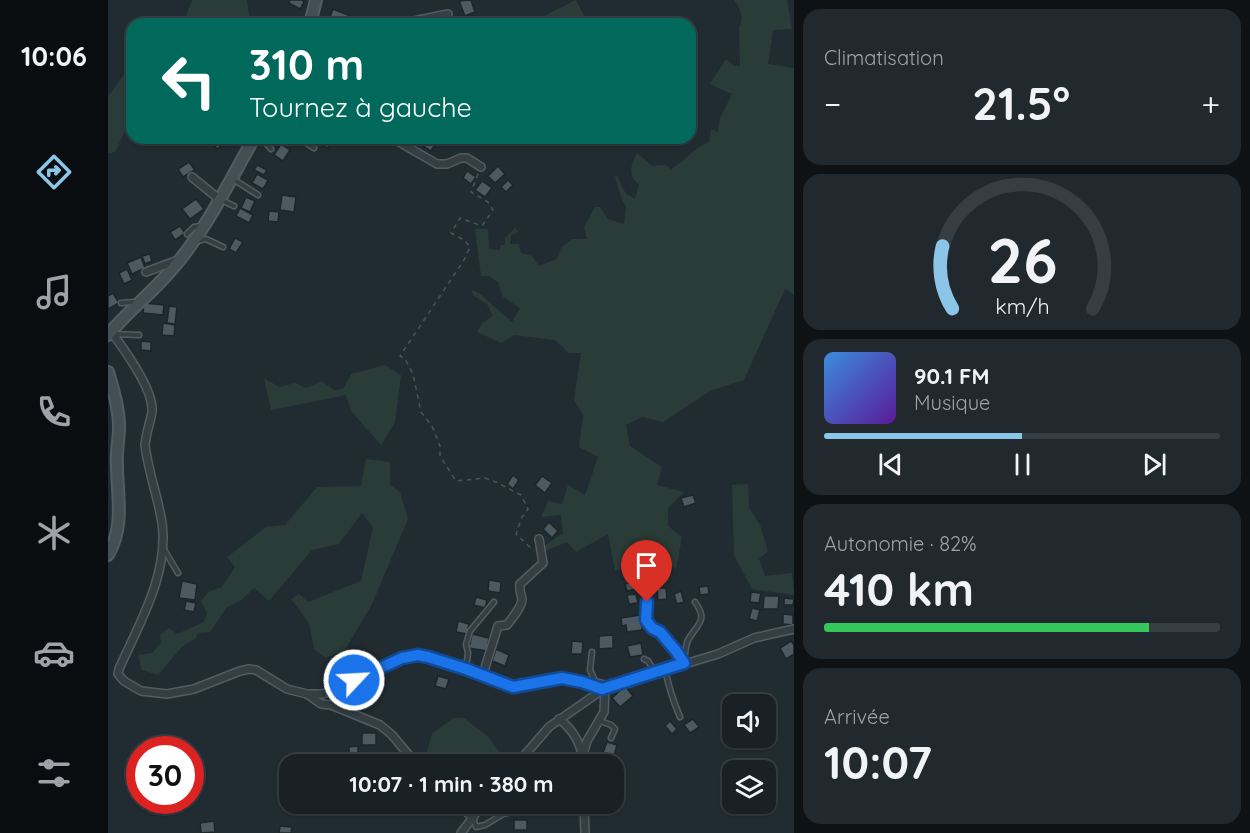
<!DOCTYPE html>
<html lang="fr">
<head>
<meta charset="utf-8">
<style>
  body { margin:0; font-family:Quicksand,sans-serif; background:#22292e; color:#f1f3f6; height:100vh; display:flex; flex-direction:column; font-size:22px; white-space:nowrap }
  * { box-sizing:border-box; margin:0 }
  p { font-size:20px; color:#9fa3a7 }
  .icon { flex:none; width:33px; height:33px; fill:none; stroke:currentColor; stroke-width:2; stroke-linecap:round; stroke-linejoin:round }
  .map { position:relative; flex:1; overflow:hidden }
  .details { display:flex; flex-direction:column; gap:9px; padding:9px; background:#0e1215; width:456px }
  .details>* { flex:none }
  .top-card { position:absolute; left:18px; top:18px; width:570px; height:126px; border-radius:18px; box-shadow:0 2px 4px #0004,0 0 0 2px #373e43; background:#00695c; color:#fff; overflow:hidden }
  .tools { position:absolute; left:614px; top:694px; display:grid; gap:12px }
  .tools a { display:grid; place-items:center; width:54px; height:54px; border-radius:12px; background:#192126; box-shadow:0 2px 4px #0004,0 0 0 2px #373e43; font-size:30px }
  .speed { position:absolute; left:18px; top:736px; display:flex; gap:12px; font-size:30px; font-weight:700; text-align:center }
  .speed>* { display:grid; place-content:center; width:78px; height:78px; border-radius:50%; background:#192126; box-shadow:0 2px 4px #0004,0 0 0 2px #373e43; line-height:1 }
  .speed .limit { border:9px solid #d22; background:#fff; color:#111 }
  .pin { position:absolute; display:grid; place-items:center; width:51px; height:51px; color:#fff; margin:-62px -26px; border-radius:50% 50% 50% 0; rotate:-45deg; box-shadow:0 0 6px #0007 }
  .pin .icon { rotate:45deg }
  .me { position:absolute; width:66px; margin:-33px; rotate:65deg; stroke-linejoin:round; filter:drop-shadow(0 0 4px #0008) }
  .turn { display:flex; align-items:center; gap:21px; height:126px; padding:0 24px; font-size:27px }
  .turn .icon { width:78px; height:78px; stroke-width:2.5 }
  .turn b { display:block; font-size:42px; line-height:51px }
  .big { font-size:45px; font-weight:800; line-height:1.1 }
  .details .widget { flex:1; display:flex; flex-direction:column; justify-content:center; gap:9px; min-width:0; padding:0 21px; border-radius:18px; background:#22292e }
  .details .dial { align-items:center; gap:0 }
  .dial svg { height:156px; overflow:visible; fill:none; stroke:#373e43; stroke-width:7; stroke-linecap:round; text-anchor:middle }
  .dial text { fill:#f1f3f6; stroke:none }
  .song { display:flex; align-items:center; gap:18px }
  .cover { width:72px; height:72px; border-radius:9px; background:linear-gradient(135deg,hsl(210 70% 55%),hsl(270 70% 35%)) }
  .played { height:6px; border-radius:3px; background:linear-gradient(90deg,#8bc5e8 50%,#373e43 50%) }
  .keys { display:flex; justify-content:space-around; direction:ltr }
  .heat { display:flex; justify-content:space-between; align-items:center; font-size:33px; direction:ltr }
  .charge { height:9px; border-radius:4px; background:linear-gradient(90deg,#34c759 82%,#373e43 0) }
  .trip { position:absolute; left:171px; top:754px; width:345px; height:60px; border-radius:18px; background:#192126; box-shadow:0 2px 4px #0004,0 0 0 2px #373e43; font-weight:800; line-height:60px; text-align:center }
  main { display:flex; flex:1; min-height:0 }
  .dock { display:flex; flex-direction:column; width:108px; justify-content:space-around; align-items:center; background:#0a0d0f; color:#9fa3a7 }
  .dock .icon { width:42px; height:42px }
  .dock .active { color:#8bc5e8 }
  .dock b { font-size:27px; color:#f1f3f6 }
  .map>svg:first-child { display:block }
</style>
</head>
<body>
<main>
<nav class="dock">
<b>10:06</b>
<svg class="icon active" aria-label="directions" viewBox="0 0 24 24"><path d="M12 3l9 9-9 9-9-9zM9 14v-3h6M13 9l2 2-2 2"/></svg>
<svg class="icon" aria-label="music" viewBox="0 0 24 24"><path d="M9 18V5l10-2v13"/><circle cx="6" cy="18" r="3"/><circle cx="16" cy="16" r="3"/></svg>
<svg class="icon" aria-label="phone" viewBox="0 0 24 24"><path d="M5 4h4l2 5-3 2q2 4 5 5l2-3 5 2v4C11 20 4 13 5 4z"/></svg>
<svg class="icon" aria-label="climate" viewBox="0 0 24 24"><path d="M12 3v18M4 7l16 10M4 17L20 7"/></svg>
<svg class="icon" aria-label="car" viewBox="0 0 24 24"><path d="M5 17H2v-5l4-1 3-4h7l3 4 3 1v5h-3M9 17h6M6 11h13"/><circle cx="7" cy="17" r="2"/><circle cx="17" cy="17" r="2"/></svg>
<svg class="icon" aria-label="filters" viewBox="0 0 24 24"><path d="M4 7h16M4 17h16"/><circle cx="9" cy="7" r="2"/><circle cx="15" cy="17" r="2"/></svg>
</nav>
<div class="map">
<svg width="686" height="833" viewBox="0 0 686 833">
  <rect width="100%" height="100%" fill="#212c32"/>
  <g fill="#2a3c37">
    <polygon points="84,0 139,0 142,22 134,24 75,24"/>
    <polygon points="468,0 480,24 414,24 426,21"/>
    <path d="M626 0H679L684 29 665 30 660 64 686 68V295L677 289 636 380 602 391 555 422 534 417 518 425 522 446 554 467 549 485 576 492 560 508V526L574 537 568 569 549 557 507 571 500 534 468 552 459 542 437 551V545L455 533 453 515 433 517 440 501 454 504 460 485 477 495 490 457 471 447 475 415 466 400 473 353H461L447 340 406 335 393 343 369 332 374 323 385 316 379 304 366 296 363 290 371 293 404 322 412 308 395 297 390 282 381 276H373L367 229H380L381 249 392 250 393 245H397V238L407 228 411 232 403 235 402 244H411L413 253 424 256 431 266 449 259 453 248 464 239H479L476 227 487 207H492L500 219 516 224 518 207 513 197 507 177 509 176 518 194 527 199 531 184C519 175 523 165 529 153L544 166 558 165 563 169C578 161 585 148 601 142L603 129 610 132 612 118 624 94 602 84 618 59 626 66H632L631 27C637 18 632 8 626 0Z"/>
    <polygon points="24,63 24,116 7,152 0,153 0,97"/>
    <polygon points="277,365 293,375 287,422 273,445 243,411 238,395 163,410 156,378 171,387 187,383 198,388 214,381 226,390 235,389 243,374"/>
    <polygon points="258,459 282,462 282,485 292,492 300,519 264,604 237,650 218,658 206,649 201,623 183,599 191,594 200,602 253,581 265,527 254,513 231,544 204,550 161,601 146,588 132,601 119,607 102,632 90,633 87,639 75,646 50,675 34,670 30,655 44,653 53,643 52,635 61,628 69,634 96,622 99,613 93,601 100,592 114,587 127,567 119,557 158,527 177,525 209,487 253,486"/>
    <polygon points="640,484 641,508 652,525 660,551 651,559 657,576 684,573 686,595 644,589 626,555 624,485"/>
    <path d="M345 718H356L380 737 395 757 393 765H368C352 750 351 757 332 755L326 765H319L316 762 324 734Z"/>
  </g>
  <g fill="#4c5960" stroke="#1c2529" stroke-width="1.5">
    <polygon points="182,0 194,0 196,2 192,9 181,3"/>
    <polygon points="363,0 367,12 357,16 351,1"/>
    <polygon points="225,9 245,17 242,24 226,24 220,22"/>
    <polygon points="104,138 114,138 118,142 109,149 102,139"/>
    <polygon points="209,138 223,139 220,148 207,143"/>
    <polygon points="313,138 331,138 323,151 310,143"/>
    <polygon points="173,144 182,150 175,161 166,155"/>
    <polygon points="81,162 87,170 75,177 70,169"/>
    <polygon points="149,165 159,170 156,175 146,170"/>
    <polygon points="390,166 397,174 387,183 380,176"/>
    <polygon points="359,171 368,177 363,184 355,178"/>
    <polygon points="149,174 160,180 155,189 144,183"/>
    <polygon points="400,180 405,185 398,192 393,187"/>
    <polygon points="374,181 384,188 377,197 367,190"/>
    <polygon points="174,195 188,197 186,212 172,210"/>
    <polygon points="138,197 147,201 142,212 133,208"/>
    <polygon points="88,199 96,209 82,219 74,209"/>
    <polygon points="132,208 145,215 141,223 128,216"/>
    <polygon points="161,211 171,212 170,222 160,221"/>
    <polygon points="72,226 77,233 67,240 62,232"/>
    <polygon points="127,238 135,242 128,253 121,249"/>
    <polygon points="42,254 44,261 37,264 34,256"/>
    <polygon points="33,257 37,268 24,274 19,263"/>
    <polygon points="19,269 24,280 16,284 11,273"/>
    <polygon points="5,293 11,303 0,309 0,296"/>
    <polygon points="36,303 56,305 55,315 35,313"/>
    <polygon points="61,306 69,307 67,324 59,323"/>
    <polygon points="55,323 67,325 66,336 54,335"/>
    <polygon points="33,341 43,342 43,351 33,350"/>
    <polygon points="405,475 411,480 405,489 399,484"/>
    <polygon points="434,476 444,483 437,493 427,485"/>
    <polygon points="585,495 588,503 576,507 573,498"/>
    <polygon points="441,522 450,531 444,538 435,529"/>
    <polygon points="544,572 546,582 533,585 531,575"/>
    <polygon points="381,580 393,582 392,593 380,591"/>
    <polygon points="74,581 89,584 87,600 71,598"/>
    <polygon points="526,582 527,589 519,591 517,584"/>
    <polygon points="600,586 601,594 592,595 591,587"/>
    <polygon points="549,588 558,588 559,599 550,600"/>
    <polygon points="573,591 576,602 569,604 566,594"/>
    <polygon points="643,592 653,593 651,603 642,602"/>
    <polygon points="528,594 530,603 521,604 519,595"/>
    <polygon points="656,596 671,596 670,609 655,609"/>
    <polygon points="368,597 379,600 377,608 366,605"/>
    <polygon points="676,598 686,599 685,605 676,605"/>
    <polygon points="78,601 88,603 86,612 76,610"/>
    <polygon points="644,608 652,610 649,621 641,619"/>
    <polygon points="675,614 685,615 685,625 675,624"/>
    <polygon points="532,615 532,619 534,619 534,630 519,632 518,625 514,626 513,618"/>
    <polygon points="350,621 361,624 359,634 348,632"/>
    <polygon points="364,634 381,638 379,651 361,648"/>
    <polygon points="505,635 505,648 491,649 491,636"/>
    <polygon points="464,641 475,642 474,654 463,654"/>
    <polygon points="683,641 686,645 686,654 678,659 672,648"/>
    <polygon points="533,643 535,655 522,657 519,646"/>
    <polygon points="388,649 401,655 397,666 384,661"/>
    <polygon points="330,676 341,679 338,689 327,686"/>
    <polygon points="517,686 525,696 512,707 504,698"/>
    <polygon points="585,719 591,727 582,733 576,725"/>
    <polygon points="562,721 569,729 564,734 557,726"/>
    <rect x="254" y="733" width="14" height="12"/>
    <polygon points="499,742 509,745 505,759 494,755"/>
    <polygon points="250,746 250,758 241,758 241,747"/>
    <polygon points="422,804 432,804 434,812 424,814"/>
    <rect x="406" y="820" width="13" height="10"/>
    <polygon points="106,821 107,832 93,833 92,823"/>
    <polygon points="172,826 184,827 183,833 171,833"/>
  </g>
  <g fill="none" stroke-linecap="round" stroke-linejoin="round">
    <g stroke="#525c61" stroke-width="7">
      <g id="lane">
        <polyline points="153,138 163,149"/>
        <polyline points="191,138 206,148"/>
        <polyline points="125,179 150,195"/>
        <polyline points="113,200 126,206"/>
        <polyline points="79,234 86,227 93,226"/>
        <polyline points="88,241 98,239 115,247"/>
        <polyline points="13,303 27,302"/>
        <polyline points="5,334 31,335"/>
        <polyline points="55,548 70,573"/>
        <polyline points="539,602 538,620 544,628 552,632 569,651 576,663"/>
        <polyline points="484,652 482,670 487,681 502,685"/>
        <polyline points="536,659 540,661 547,672"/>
        <path d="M576 663C577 656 577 647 580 640 589 624 601 621 587 602"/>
        <polyline points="358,668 360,653 358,644 362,631 386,602"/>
        <path d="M557 669C560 684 566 703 572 717"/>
        <polyline points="492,721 503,725 507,729 503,738"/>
        <polyline points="365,818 368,827 377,825 395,814 410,811"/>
      </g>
    </g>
    <g stroke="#525c61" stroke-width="10">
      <g id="street">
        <polyline points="291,24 340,14"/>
        <polyline points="284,138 329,164 339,164 353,158 359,158 373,167"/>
        <polyline points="84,177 111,199"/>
        <polyline points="38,272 70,260"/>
        <path d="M3 331C16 350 46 389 44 412 42 423 38 433 37 445 40 471 50 497 54 523 61 574 31 624 11 669L10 674 16 681 33 691 59 694 86 689 132 671 141 669 148 670 179 689 199 694H215L278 665 294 658 310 655 320 657 375 674 405 687 454 678 475 682 494 689"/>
        <path d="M375 674 390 626 399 625C404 618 414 607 414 599 413 593 411 590 412 584L435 563 431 539"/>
        <polyline points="199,694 213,704 223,705 272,725 284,735 309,765"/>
        <path d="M451 719C466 730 474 746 476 765"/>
        <polyline points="475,755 479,741 496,712 497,688"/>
        <polyline points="408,765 441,727 497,688 610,654 646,638 686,629"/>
        <polyline points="350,804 365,818"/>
        <polyline points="476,804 477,833"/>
        <polyline points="353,833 375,804"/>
      </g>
    </g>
    <g stroke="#525c61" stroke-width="14">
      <g id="secondary">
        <polyline points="202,24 208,0"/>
        <path d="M0 335C20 311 45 292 65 268 98 230 121 182 146 138"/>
        <path d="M0 372C5 389 11 408 11 427 11 439 8 452 9 464 9 496 17 526 0 555"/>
      </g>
    </g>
    <polyline stroke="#465755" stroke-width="1.5" stroke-dasharray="4.5 4.5" stroke-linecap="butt" points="370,174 363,192 380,202 385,210 374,226 352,218 343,233 356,240 362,247 356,260 292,356 297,359 305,374 313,412 324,426 332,446 332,456 348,481 377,478 388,482 413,495 420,509 414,517 408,534 426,551"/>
    <use href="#lane" stroke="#343e43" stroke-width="4"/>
    <use href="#street" stroke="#343e43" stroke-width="7"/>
    <use href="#secondary" stroke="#434e55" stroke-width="10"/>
  </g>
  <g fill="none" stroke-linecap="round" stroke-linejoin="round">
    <g stroke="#114b97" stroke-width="15">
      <polyline id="route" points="246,680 294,658 310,655 320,657 358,669 405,687 454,678 474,682 494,689 576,663 568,651 552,632 544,628 538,620 539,602"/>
    </g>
    <use href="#route" stroke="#1a73e8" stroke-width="10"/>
  </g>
</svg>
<div class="tools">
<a><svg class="icon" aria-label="sound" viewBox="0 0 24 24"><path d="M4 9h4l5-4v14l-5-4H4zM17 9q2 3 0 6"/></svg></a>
<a><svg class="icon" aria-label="layers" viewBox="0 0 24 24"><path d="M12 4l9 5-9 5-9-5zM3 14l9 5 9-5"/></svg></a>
</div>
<div class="speed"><div class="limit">30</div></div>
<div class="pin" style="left:539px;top:602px;background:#d93025"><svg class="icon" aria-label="arrive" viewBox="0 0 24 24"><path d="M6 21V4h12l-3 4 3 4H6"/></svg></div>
<svg class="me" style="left:246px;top:680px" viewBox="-20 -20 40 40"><circle r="17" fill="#1a73e8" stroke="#fff" stroke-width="3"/><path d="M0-11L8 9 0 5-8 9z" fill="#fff"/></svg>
<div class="trip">10:07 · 1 min · 380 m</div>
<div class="top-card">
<div class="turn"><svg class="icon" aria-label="left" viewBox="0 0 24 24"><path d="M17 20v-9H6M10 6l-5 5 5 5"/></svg><div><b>310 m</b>Tournez à gauche</div></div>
</div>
</div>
<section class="details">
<div class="widget"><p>Climatisation</p>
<div class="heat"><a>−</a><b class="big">21.5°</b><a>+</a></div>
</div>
<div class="widget dial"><svg viewBox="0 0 100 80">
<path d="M14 69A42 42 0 1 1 86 69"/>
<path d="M14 69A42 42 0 0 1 9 37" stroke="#8bc5e8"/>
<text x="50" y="56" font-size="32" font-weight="700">26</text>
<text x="50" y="72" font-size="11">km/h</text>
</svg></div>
<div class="widget">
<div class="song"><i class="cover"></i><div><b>90.1 FM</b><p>Musique</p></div></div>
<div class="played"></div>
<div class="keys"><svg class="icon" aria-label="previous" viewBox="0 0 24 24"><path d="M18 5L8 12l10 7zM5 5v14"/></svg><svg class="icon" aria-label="pause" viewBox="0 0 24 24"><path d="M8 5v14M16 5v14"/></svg><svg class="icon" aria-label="next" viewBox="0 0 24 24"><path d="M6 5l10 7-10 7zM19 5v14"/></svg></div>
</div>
<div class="widget"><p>Autonomie · 82%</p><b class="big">410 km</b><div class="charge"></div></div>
<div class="widget"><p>Arrivée</p><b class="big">10:07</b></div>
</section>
</main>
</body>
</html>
